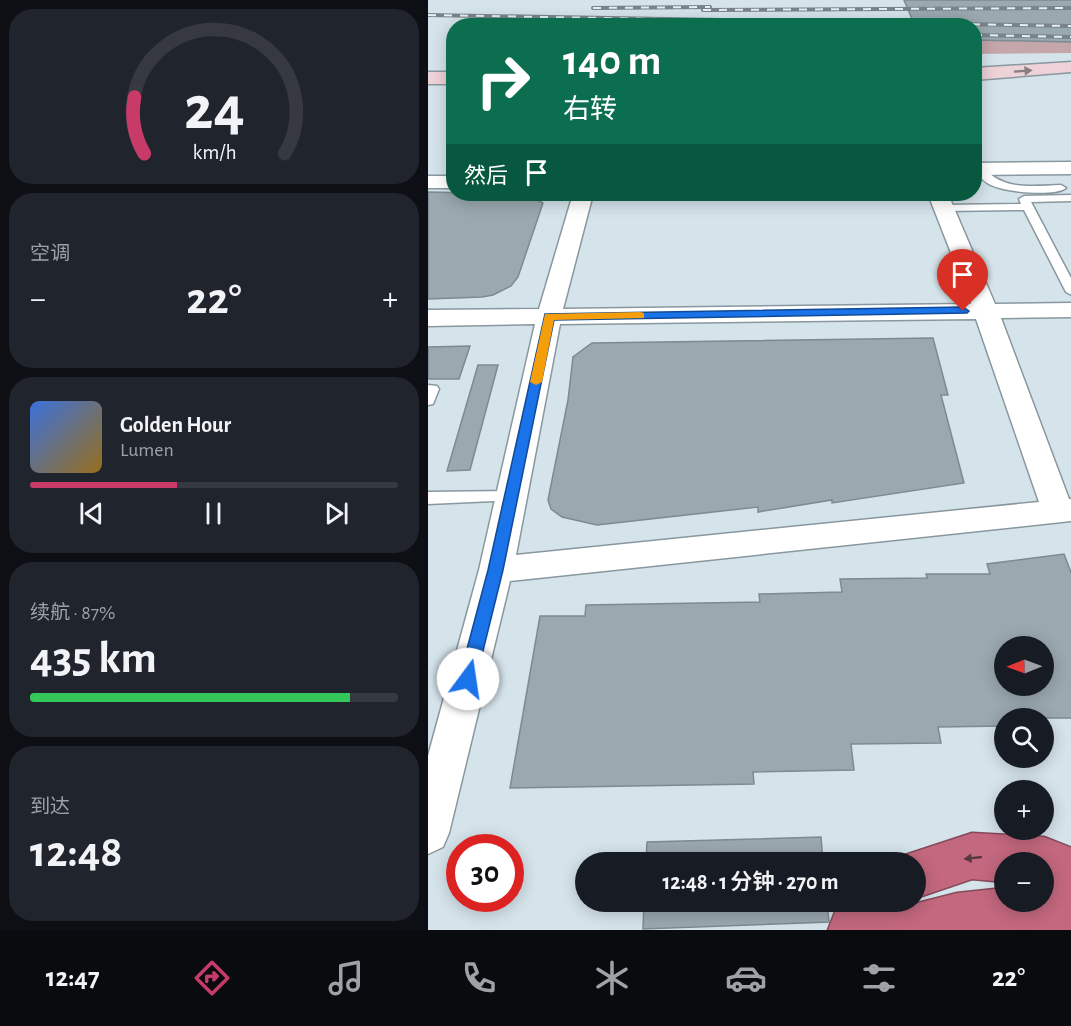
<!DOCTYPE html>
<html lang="zh">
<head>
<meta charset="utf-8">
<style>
  body { margin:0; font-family:"Alegreya Sans","Noto Sans SC",sans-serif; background:#20242c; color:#f1f3f6; height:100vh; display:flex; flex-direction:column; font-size:22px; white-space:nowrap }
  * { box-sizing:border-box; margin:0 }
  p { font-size:20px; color:#9ea1a6 }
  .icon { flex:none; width:33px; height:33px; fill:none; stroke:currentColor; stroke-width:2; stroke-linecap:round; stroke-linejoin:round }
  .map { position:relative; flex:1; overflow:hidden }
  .panel { display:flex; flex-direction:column; gap:9px; padding:9px; background:#0d0f14; width:428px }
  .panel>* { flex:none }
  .top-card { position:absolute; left:18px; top:18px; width:536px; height:183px; border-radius:24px; box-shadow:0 3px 15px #0003; background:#0b6e4f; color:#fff; overflow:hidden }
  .needle { width:39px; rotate:269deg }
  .fabs { position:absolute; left:566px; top:636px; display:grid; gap:12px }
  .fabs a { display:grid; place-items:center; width:60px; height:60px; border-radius:50%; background:#171b24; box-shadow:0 3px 15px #0003; font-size:30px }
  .speed { position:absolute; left:18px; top:834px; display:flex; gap:12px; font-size:30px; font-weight:700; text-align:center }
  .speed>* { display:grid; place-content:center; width:78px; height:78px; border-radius:50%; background:#171b24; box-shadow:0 3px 15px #0003; line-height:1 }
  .speed .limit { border:9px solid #d22; background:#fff; color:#111 }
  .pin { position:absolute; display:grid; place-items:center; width:51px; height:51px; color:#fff; margin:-62px -26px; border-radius:50% 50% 50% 0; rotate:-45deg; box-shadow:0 0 6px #0007 }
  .pin .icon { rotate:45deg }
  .me { position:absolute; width:66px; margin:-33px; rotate:14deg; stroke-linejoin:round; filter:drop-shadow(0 0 4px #0008) }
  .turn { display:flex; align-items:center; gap:21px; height:126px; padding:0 18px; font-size:27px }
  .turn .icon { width:78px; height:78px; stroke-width:2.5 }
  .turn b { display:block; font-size:42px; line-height:51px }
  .then { display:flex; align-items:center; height:57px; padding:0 18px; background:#0003; gap:12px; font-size:22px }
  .big { font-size:45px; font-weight:600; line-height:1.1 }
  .panel .card { flex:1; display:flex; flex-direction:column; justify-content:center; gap:9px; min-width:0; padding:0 21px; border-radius:24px; background:#20242c }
  .panel .dial { align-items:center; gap:0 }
  .dial svg { height:156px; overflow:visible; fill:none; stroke:#363941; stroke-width:7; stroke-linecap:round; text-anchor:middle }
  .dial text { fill:#f1f3f6; stroke:none }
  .song { display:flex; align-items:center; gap:18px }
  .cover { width:72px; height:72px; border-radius:9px; background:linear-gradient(135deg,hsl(220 70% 55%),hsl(40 70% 35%)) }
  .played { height:6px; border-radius:3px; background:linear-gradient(90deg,#c83a67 40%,#363941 40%) }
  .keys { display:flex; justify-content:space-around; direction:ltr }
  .heat { display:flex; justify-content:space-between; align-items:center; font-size:33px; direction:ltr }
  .charge { height:9px; border-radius:4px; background:linear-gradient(90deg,#34c759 87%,#363941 0) }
  .trip { position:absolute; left:147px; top:852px; width:351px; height:60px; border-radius:30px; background:#171b24; box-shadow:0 3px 15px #0003; font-weight:600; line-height:60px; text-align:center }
  .tabs { display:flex; height:96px; justify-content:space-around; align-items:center; background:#090b0e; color:#9ea1a6 }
  .tabs .icon { width:42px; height:42px }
  .tabs .on { color:#c83a67 }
  .tabs b { font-size:27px; color:#f1f3f6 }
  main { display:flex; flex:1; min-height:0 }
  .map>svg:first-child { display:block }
</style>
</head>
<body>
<main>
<section class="panel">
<div class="card dial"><svg viewBox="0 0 100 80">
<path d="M14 69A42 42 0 1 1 86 69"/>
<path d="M14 69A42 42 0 0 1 9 40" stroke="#c83a67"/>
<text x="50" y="56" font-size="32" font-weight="700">24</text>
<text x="50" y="72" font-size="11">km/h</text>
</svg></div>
<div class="card"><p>空调</p>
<div class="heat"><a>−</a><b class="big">22°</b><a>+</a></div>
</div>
<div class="card">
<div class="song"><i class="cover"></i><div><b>Golden Hour</b><p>Lumen</p></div></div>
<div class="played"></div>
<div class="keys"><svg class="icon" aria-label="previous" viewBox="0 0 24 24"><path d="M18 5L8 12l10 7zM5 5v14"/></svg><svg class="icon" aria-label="pause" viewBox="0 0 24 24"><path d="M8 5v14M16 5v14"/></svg><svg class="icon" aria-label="next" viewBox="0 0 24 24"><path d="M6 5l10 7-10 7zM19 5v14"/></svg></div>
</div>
<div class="card"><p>续航 · 87%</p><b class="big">435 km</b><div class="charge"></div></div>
<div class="card"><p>到达</p><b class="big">12:48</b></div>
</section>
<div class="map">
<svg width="644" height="930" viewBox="0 0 644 930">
  <rect width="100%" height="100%" fill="#d5e3eb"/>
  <polygon fill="#c4a6ab" points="643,37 643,53 546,54 546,38"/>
  <g fill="#9aa8af" stroke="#7c8a91" stroke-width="1.5" fill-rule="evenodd">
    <polygon points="476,0 644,0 644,42 546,40 546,26 487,26"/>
    <polygon points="0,192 100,194 115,203 90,277 83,286 65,295 54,297 0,299"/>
    <polygon points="505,338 520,395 513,395 536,483 404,503 404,500 330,512 330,507 169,525 134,517 123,509 120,500 140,400 145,357 164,343"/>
    <polygon points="42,346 31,379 0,379 0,347"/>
    <polygon points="50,365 70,365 42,470 19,471"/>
    <path d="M636 554 644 575V718H576V726L510 727 513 743 423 744 426 770 325 772 326 784 82 788 112 616H157L158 605 332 602 331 594 414 592 412 579 499 578 498 574H562L559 564ZM576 646H615V686H576Z"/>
    <polygon points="393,837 395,862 218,862 219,842"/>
    <polygon points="216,902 399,902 401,922 215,929"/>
  </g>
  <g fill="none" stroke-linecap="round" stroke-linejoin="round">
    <g stroke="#89979e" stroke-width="3">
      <g id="lane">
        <path d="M547 167H555C575 191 604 186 633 185L638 188C626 197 577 192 563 185 556 182 551 176 546 169Z"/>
        <polygon points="644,195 644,201 603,202 644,280 644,295 638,292 596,210 516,211 511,208 516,205 593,204 591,199 596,196"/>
        <polygon points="0,385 9,386 11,389 5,404 0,405"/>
        <polygon points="84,491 89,492 92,496 89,500 0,504 0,492"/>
      </g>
    </g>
    <g stroke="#89979e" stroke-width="3">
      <g id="street">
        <polygon points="644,162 644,174 546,175 546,163"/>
        <rect x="0" y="176" width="26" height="12"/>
        <path d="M145 194H165L135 309 543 304 500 194H520L567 304 644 303V317L573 318 641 499H644V521L82 581 21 833 15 847 0 854V756L51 570 107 324 0 326V310L111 309ZM548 319 611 502 88 555 132 324Z"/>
      </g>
    </g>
    <g stroke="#89979e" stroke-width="3">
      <g id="secondary">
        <polygon points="644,62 644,72 546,80 546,68"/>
        <rect x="0" y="72" width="26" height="12"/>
      </g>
    </g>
    <g stroke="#854b5b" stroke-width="3">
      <polygon id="highway" points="544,833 616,837 644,848 644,930 400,930 407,912 417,902 475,902 474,907 529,893 576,888 576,902 615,902 615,862 576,862 576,882 544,879 488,898 488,862 469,862 471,857"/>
    </g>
    <use href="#lane" fill="#fff" fill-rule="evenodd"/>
    <use href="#street" fill="#fff" fill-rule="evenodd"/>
    <use href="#secondary" fill="#edd2d8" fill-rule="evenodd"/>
    <use href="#highway" fill="#c3687e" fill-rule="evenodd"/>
    <g stroke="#798389" stroke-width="4">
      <g id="rail">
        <polyline points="165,8 282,7"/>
        <polyline points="275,10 644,8"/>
        <polyline points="0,15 644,26"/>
        <polyline points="546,35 644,37"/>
      </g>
    </g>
    <use href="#rail" stroke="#e2f0f8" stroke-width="2" stroke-dasharray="8" stroke-linecap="butt"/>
  </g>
  <defs><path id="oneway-solid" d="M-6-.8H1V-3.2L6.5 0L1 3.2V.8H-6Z" transform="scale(1.5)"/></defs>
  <use fill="#8a7d82" href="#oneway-solid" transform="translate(595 71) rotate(-4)"/>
  <use fill="#583741" href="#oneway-solid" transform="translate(545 858) rotate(174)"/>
  <polygon fill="#1a73e8" stroke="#114b97" stroke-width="1.5" points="535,307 541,311 539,313 126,320 75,570 48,679 46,684 40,687 34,684 31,679 60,570 117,314"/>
  <polygon fill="#f59e0b" points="212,312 216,313 216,318 126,320 114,382 108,385 102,382 117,314"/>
</svg>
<div class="fabs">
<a><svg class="needle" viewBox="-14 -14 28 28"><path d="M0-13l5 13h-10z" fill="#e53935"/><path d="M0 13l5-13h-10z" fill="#9ea1a6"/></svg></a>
<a><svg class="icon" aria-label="search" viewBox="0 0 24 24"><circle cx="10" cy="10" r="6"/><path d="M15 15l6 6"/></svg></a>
<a>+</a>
<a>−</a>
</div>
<div class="speed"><div class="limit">30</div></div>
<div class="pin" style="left:535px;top:311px;background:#d93025"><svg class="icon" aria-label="arrive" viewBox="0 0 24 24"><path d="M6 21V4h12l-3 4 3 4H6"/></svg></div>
<svg class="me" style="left:40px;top:679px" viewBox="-20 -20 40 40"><circle r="19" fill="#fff"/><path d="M0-13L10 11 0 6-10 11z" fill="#1a73e8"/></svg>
<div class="trip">12:48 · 1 分钟 · 270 m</div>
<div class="top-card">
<div class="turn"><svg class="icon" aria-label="right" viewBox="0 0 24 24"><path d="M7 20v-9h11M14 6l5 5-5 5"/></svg><div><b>140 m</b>右转</div></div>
<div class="then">然后<svg class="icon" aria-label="arrive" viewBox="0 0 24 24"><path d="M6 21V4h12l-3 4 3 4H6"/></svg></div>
</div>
</div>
</main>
<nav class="tabs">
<b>12:47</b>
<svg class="icon on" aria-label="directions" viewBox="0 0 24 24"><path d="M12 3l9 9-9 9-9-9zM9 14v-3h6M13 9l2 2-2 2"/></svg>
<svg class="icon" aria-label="music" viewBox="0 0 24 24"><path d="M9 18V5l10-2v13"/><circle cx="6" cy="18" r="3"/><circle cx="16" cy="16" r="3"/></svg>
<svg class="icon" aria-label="phone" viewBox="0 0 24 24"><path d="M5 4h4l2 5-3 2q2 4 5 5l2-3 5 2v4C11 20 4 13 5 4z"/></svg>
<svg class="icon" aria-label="climate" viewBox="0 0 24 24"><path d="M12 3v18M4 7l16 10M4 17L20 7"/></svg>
<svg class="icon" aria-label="car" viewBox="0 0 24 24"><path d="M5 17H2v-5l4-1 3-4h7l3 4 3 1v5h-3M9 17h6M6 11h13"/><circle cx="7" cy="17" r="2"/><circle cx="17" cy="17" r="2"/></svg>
<svg class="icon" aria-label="filters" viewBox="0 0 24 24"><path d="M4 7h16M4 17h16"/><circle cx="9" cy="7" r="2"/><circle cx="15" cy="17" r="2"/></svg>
<b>22°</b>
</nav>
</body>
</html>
